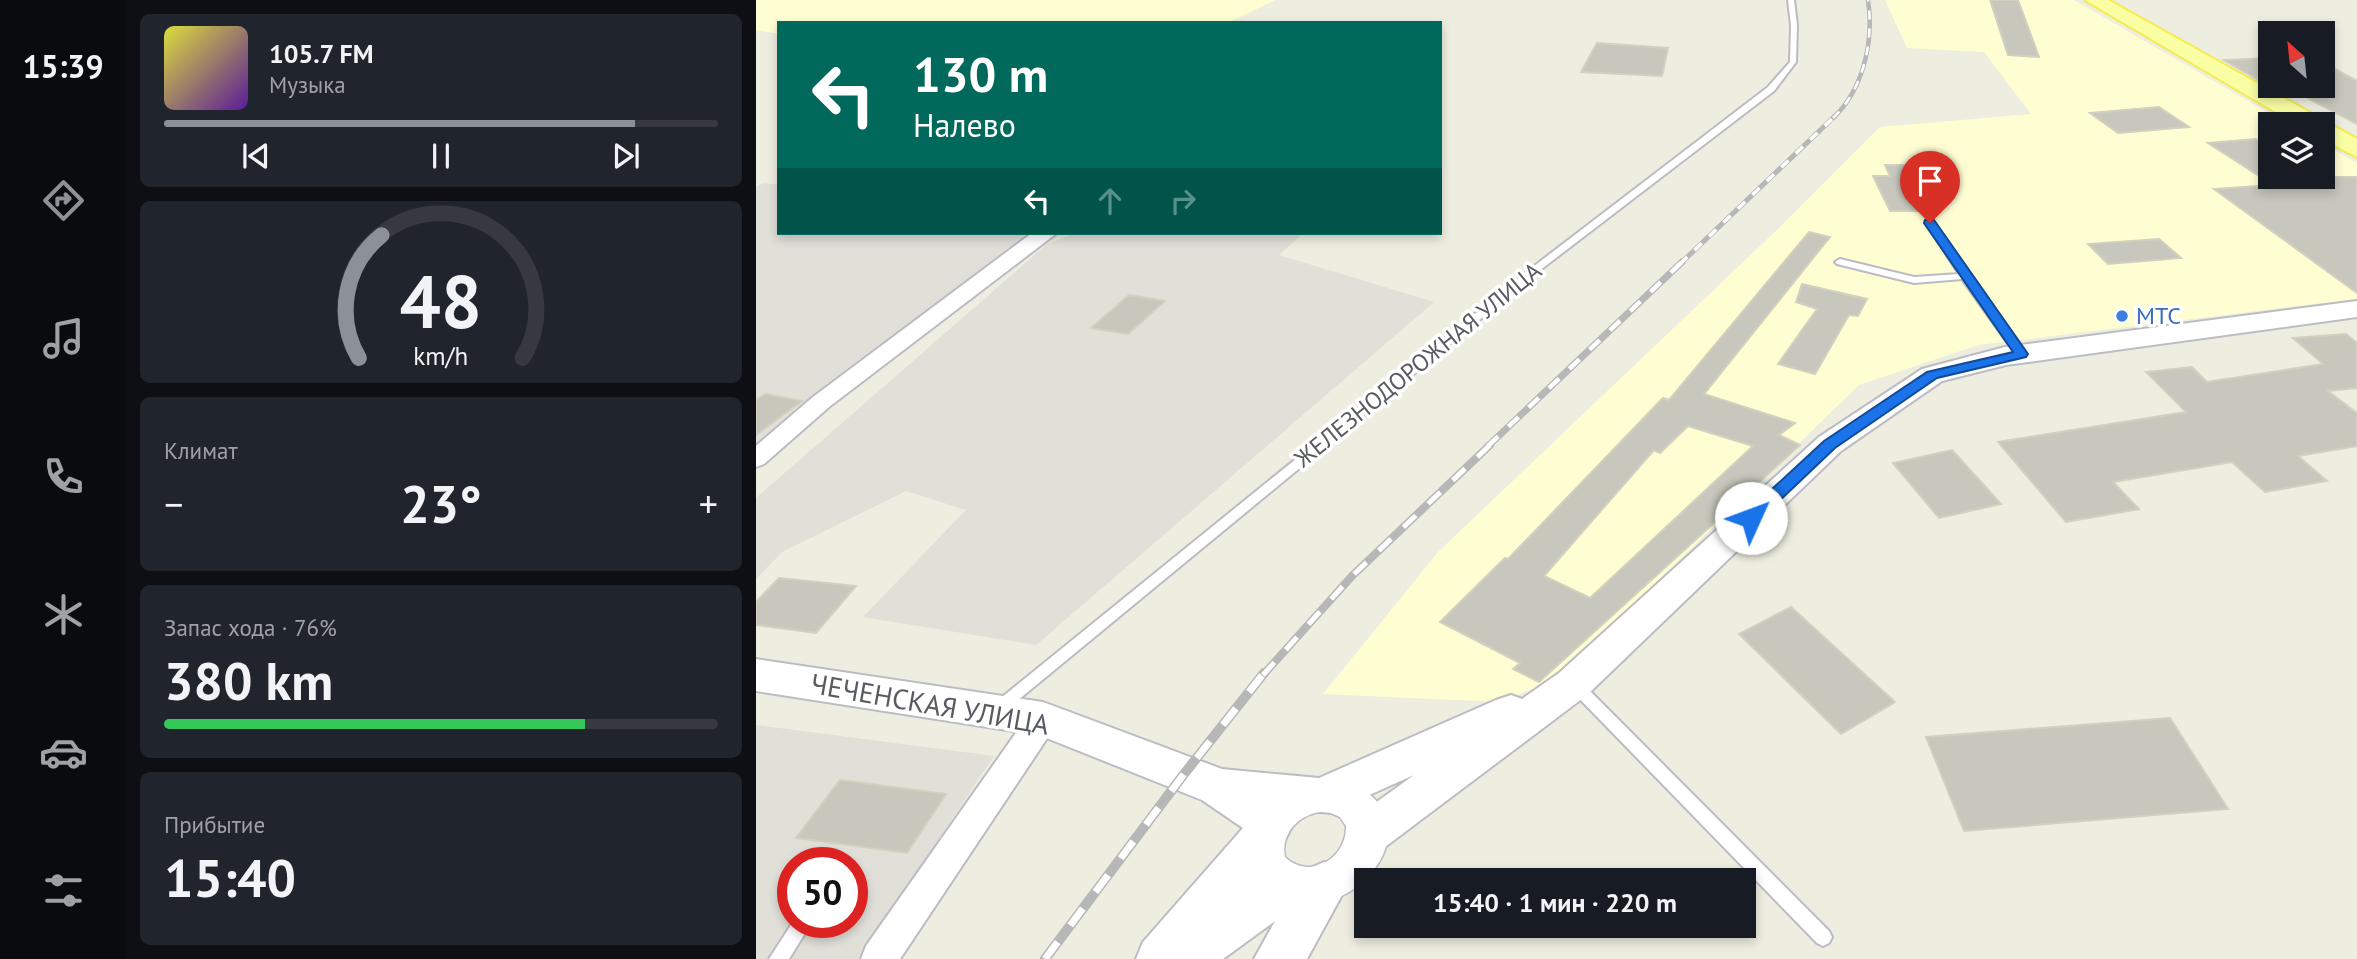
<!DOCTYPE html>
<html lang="ru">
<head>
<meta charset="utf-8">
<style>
  body { margin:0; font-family:"PT Sans",sans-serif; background:#20242c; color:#f1f3f6; height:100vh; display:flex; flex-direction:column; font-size:26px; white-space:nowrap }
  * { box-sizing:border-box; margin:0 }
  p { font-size:23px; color:#9ea1a6 }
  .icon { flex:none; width:38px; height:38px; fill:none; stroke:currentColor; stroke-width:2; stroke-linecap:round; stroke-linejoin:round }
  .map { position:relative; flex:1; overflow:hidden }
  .details { display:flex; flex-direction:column; gap:14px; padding:14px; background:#0d0f14; width:630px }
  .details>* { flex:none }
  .guide { position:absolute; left:21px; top:21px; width:665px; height:214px; border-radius:0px; box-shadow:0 4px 10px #0003; background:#00695c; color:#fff; overflow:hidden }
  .needle { width:46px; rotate:333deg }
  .buttons { position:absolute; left:1502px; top:21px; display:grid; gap:14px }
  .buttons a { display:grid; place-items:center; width:77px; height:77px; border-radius:0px; background:#171b24; box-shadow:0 4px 10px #0003; font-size:35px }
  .speed { position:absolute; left:21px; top:847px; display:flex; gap:14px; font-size:35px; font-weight:700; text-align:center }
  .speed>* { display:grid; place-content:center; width:91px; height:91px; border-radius:50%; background:#171b24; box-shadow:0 4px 10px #0003; line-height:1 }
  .speed .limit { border:10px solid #d22; background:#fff; color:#111 }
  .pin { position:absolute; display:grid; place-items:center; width:60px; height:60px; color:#fff; margin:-72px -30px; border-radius:50% 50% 50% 0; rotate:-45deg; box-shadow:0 0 7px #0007 }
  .pin .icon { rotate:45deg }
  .me { position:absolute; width:77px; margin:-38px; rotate:47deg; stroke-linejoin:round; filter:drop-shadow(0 0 5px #0008) }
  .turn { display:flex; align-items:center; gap:24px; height:147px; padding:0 21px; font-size:32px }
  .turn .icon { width:91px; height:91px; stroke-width:2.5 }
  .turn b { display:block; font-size:49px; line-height:60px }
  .lanes { display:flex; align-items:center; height:66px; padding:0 21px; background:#0003; justify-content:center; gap:35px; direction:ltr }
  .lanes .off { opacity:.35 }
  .big { font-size:52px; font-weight:800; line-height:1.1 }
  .details .card { flex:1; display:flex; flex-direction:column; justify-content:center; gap:10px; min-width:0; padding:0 24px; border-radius:10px; background:#20242c }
  .details .dial { align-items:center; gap:0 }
  .dial svg { height:182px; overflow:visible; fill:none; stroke:#363941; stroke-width:7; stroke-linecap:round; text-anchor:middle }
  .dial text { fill:#f1f3f6; stroke:none }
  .song { display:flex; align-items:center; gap:21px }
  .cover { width:84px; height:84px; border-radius:10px; background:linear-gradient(135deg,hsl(60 70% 55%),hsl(270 70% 35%)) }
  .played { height:7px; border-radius:4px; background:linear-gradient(90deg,#8c9099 85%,#363941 85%) }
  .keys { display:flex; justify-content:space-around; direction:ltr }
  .heat { display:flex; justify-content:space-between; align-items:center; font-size:38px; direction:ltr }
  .charge { height:10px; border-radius:5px; background:linear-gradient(90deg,#34c759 76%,#363941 0) }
  .trip { position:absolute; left:598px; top:868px; width:402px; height:70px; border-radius:0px; background:#171b24; box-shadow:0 4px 10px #0003; font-weight:800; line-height:70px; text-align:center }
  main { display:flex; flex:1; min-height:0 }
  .tab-bar { display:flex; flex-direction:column; width:126px; justify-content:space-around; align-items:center; background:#090b0e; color:#9ea1a6 }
  .tab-bar .icon { width:49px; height:49px }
  .tab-bar .active { color:#8c9099 }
  .tab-bar b { font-size:32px; color:#f1f3f6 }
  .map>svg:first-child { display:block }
</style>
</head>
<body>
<main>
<nav class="tab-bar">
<b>15:39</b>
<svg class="icon active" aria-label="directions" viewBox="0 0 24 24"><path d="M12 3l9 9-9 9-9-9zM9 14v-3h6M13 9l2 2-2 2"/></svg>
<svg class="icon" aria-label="music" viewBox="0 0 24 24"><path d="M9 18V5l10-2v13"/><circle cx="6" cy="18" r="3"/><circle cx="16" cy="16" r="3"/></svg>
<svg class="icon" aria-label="phone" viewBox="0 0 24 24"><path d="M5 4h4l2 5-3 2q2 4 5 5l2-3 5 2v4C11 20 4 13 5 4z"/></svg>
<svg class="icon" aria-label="climate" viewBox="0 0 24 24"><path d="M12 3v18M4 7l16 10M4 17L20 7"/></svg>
<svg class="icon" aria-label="car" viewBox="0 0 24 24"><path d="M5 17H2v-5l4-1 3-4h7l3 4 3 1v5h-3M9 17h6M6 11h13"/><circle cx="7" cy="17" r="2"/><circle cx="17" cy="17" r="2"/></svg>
<svg class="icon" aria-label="filters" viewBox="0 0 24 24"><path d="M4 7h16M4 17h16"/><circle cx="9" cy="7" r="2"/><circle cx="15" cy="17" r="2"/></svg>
</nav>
<section class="details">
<div class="card">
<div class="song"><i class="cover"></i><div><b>105.7 FM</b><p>Музыка</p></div></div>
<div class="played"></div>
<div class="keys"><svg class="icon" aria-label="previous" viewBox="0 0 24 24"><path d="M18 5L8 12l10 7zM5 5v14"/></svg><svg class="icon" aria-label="pause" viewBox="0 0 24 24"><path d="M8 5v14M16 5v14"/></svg><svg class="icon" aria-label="next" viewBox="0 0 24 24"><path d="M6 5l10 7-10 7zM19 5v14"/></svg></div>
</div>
<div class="card dial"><svg viewBox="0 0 100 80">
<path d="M14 69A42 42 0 1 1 86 69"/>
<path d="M14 69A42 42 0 0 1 24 15" stroke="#8c9099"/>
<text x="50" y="56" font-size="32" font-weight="700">48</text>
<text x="50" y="72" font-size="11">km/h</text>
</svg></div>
<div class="card"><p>Климат</p>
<div class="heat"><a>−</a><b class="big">23°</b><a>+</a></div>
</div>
<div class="card"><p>Запас хода · 76%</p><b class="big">380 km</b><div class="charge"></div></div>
<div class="card"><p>Прибытие</p><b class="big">15:40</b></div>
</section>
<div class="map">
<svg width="1601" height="959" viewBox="0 0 1601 959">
  <rect width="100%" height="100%" fill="#edede0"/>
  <g fill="#fffed3">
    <polygon points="0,0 519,0 472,23 23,23 23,34 0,30"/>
    <polygon points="1129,0 1318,0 1532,124 1514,124 1514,177 1566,177 1566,143 1601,163 1601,299 1222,345 1103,385 800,680 743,702 567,694 682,552 1026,225 1124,127 1275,114 1228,52 1151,48"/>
  </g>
  <g fill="#e0dfd8" fill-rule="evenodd">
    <polygon points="8,183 23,185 23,233 273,233 0,459 0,187"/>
    <polygon points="319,233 545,235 523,255 678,302 280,645 107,617 210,510 150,491 26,552 0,579 0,498 290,245"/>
    <path d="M0 725 238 756 103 959H0ZM37 863H96V922H37Z"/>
  </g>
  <g fill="#c8c7bd" stroke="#d2d0be" stroke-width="2" fill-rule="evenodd">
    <polygon points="1234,0 1262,0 1283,57 1252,55"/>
    <polygon points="841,43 912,48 906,76 825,72"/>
    <polygon points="1514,58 1514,87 1468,60"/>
    <polygon points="1566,62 1601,81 1601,124 1529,86 1566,86"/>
    <polygon points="1403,107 1433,127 1362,133 1334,113"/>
    <polygon points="1500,139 1514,147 1514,177 1601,177 1601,293 1458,189 1517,185 1452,143"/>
    <polygon points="1129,165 1158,165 1184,211 1134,211 1117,176 1134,176"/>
    <path d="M1053 232 1074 237 948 394 1039 423 1023 435 1044 445 783 682 757 669 764 663 684 622 749 558 752 559 907 398 913 400ZM932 426 997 446 834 598 788 576 898 450 904 453Z"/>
    <polygon points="1403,239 1425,258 1352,264 1332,244"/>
    <polygon points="1046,284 1111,299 1102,316 1093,315 1059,374 1022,364 1061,309 1040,302"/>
    <polygon points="373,295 409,301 372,334 335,328"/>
    <polygon points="1590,334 1601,343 1601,388 1572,391 1601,413 1601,446 1542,456 1571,481 1509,492 1476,462 1357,482 1383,509 1310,522 1242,442 1430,412 1390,372 1436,367 1451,382 1567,364 1537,338"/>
    <polygon points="9,394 46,401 0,435 0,400"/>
    <polygon points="1196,450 1245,504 1183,518 1137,463"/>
    <polygon points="23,578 100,586 60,633 0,625 0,602"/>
    <polygon points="1035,607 1139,702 1085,734 983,634"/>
    <polygon points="1414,718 1472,809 1208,831 1170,737"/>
    <polygon points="84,780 190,794 151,853 40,838"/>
  </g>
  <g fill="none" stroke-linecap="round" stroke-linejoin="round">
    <g stroke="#bbbcc3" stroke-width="4">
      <g id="service">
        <polygon points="1032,0 1038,0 1041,25 1040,62 1018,91 779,274 250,710 245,712 240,710 237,706 240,702 773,270 1012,87 1034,62 1035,25"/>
        <polygon points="1174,220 1177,221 1269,352 1270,354 1269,356 1261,356 1206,279 1158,283 1081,264 1079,262 1084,259 1158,277 1203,274 1170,223"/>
        <polygon points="818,678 823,680 1073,931 1076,937 1073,943 1067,946 1061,943 813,688 811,684 813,680"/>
        <polygon points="37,922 56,922 33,959 13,959"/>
      </g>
    </g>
    <g stroke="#bbbcc3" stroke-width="4">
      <g id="minor">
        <polygon points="276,233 301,233 73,407 8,464 0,467 0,446 57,397"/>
        <polygon points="287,707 298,710 302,719 298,728 144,959 105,959 110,946 276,710"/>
      </g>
    </g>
    <g stroke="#bbbcc3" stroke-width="3">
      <path id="tertiary" d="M573 777C585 781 602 785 612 793 668 837 596 922 530 901 519 898 509 894 502 886 475 859 488 813 517 794 534 783 554 779 573 777ZM570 811 584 817 590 826C591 858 554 881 529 857 524 830 546 813 570 811Z"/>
    </g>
    <g stroke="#bbbdc5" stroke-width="4">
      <path id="secondary" d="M1601 301V317L1250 365 1186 381 1085 451 831 695 629 847 613 853 597 847 590 833 597 819 658 775 573 813C567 811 543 813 533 812L538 822 524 850 504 876 532 861 550 870 568 862 585 869 592 884 551 959H498L519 921 467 959H380L387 942 487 828 446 800 283 735 0 691V659L287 702 466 769 563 778 740 700 755 695 766 699 803 673 1063 437 1166 369 1249 347Z"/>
    </g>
    <g stroke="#f6eb50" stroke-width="4">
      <polygon id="primary" points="1329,0 1352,0 1601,139 1601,157 1566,139 1566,124 1540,124"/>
    </g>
    <use href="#service" fill="#fff" fill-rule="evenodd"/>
    <use href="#minor" fill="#fff" fill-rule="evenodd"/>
    <use href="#tertiary" fill="#fff" fill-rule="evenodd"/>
    <use href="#secondary" fill="#fff" fill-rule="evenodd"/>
    <use href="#primary" fill="#faffa3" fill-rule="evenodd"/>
    <g stroke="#b6b7b7" stroke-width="4.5">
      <path id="rail-far4" d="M1077 118C1108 89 1118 40 1112 0"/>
    </g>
    <g stroke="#b6b7b7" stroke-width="5">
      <polyline id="rail-far3" points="924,264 1079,116"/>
    </g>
    <g stroke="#b6b7b7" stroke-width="7">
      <polyline id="rail-far2" points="732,446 926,262"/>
    </g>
    <g stroke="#b6b7b7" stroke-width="8">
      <polyline id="rail-far1" points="507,675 596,576 734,445"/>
    </g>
    <g stroke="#b6b7b7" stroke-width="10">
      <polyline id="rail" points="289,959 428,774 508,673"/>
    </g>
    <use href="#rail-far4" stroke="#fff" stroke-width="2.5" stroke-dasharray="9" stroke-linecap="butt"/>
    <use href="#rail-far3" stroke="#fff" stroke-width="3.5" stroke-dasharray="10" stroke-linecap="butt"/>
    <use href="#rail-far2" stroke="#fff" stroke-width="4.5" stroke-dasharray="14" stroke-linecap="butt"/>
    <use href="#rail-far1" stroke="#fff" stroke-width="5" stroke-dasharray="17" stroke-linecap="butt"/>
    <use href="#rail" stroke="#fff" stroke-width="7" stroke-dasharray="21" stroke-linecap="butt"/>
  </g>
  <polygon fill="#1a73e8" stroke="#114b97" stroke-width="2" points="1169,220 1178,220 1272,354 1270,357 1181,378 1079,448 1001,522 989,522 986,518 989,514 1068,441 1171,372 1257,352 1168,223"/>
  <circle fill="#3f7fe0" stroke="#fff" stroke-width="2.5" cx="1366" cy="316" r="7"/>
  <g text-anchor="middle" stroke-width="7" stroke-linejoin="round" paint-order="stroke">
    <g font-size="24" fill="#366cbe" stroke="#fff" text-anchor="start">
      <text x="1380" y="324">МТС</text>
    </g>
    <g font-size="24" fill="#595b62" stroke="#fff">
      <text transform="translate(662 365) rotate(-39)" y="8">ЖЕЛЕЗНОДОРОЖНАЯ УЛИЦА</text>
    </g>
    <g font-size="28" fill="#595b62" stroke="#fff">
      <text transform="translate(174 704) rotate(10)" y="10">ЧЕЧЕНСКАЯ УЛИЦА</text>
    </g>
  </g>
</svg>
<div class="buttons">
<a><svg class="needle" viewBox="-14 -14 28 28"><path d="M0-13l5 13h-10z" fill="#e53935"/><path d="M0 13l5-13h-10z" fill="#9ea1a6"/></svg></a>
<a><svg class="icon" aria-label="layers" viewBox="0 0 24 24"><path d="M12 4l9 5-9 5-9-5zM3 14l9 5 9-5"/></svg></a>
</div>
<div class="speed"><div class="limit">50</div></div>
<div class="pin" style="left:1174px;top:223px;background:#d93025"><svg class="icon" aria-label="arrive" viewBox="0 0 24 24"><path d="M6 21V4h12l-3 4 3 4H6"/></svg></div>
<svg class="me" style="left:995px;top:518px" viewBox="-20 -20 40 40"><circle r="19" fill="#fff"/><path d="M0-13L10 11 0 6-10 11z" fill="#1a73e8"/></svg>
<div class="trip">15:40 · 1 мин · 220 m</div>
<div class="guide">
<div class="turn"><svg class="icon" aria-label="left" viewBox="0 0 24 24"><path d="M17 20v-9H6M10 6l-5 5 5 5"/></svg><div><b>130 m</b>Налево</div></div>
<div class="lanes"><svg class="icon" aria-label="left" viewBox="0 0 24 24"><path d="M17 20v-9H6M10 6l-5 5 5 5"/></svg><svg class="icon off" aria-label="ahead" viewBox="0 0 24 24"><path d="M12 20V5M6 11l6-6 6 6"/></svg><svg class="icon off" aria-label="right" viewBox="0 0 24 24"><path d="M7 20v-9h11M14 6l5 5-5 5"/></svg></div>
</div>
</div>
</main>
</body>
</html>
